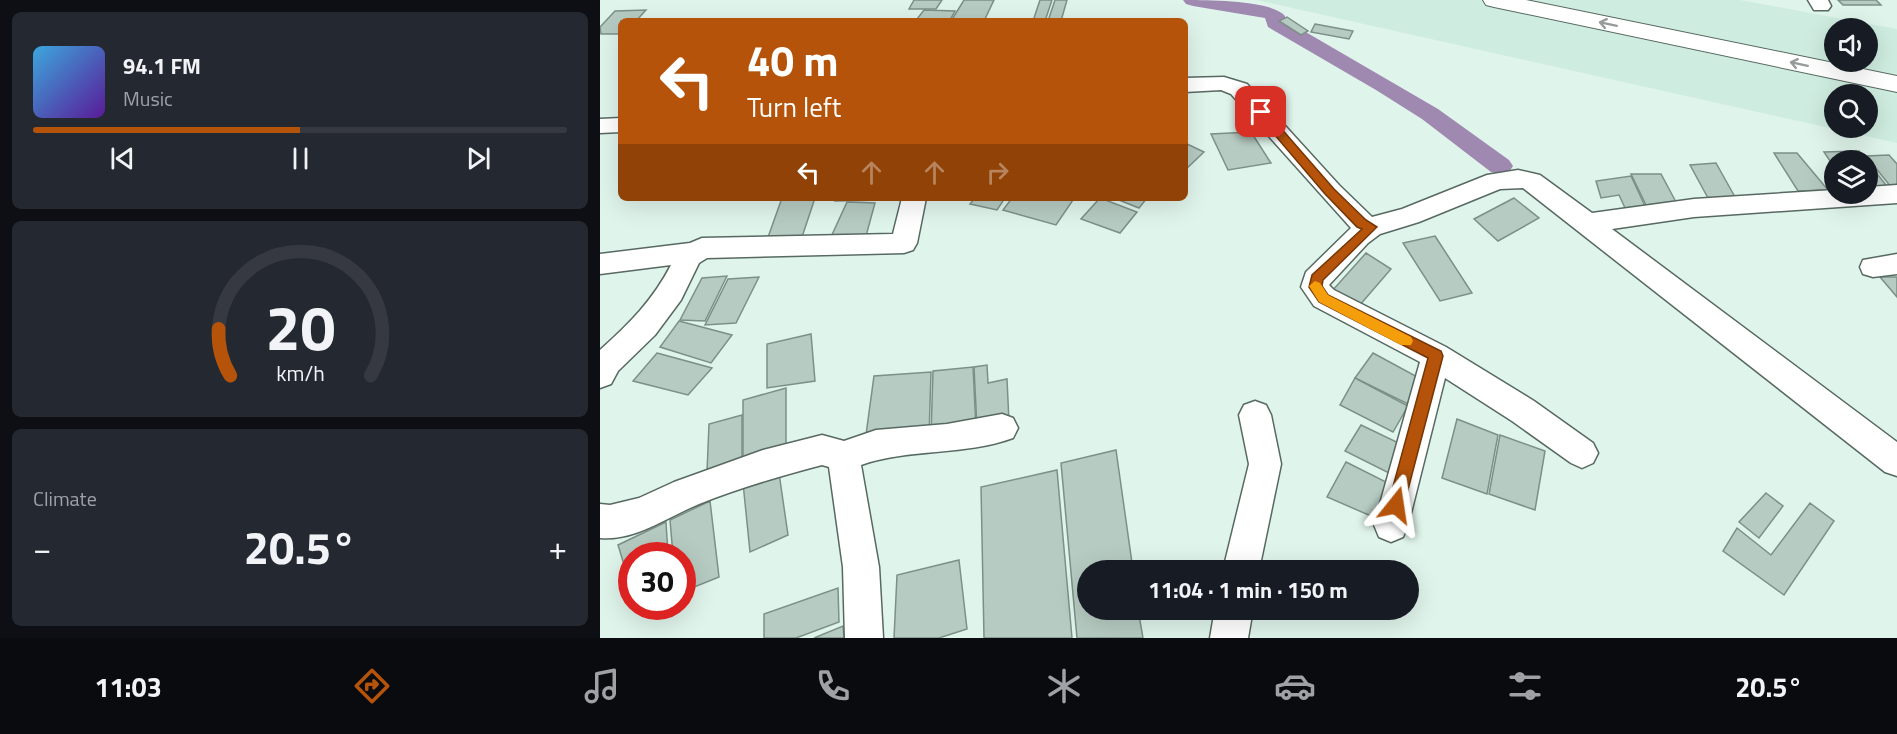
<!DOCTYPE html>
<html lang="en">
<head>
<meta charset="utf-8">
<style>
  body { margin:0; font-family:"Titillium Web",sans-serif; background:#242831; color:#f1f3f6; height:100vh; display:flex; flex-direction:column; font-size:22px; white-space:nowrap }
  * { box-sizing:border-box; margin:0 }
  p { font-size:20px; color:#9ea1a6 }
  .icon { flex:none; width:33px; height:33px; fill:none; stroke:currentColor; stroke-width:2; stroke-linecap:round; stroke-linejoin:round }
  .map { position:relative; flex:1; overflow:hidden }
  .drawer { display:flex; flex-direction:column; gap:12px; padding:12px; background:#0d0f14; width:600px }
  .drawer>* { flex:none }
  .top-card { position:absolute; left:18px; top:18px; width:570px; height:183px; border-radius:9px; box-shadow:0 6px 24px #0002; background:#b45309; color:#fff; overflow:hidden }
  .controls { position:absolute; left:1224px; top:18px; display:grid; gap:12px }
  .controls a { display:grid; place-items:center; width:54px; height:54px; border-radius:50%; background:#171b24; box-shadow:0 6px 24px #0002; font-size:30px }
  .speed { position:absolute; left:18px; top:542px; display:flex; gap:12px; font-size:30px; font-weight:700; text-align:center }
  .speed>* { display:grid; place-content:center; width:78px; height:78px; border-radius:50%; background:#171b24; box-shadow:0 6px 24px #0002; line-height:1 }
  .speed .limit { border:9px solid #d22; background:#fff; color:#111 }
  .pin { position:absolute; display:grid; place-items:center; width:51px; height:51px; color:#fff; margin:-26px; border-radius:12px; box-shadow:0 3px 9px #0006 }
  .me { position:absolute; width:66px; margin:-33px; rotate:15deg; stroke-linejoin:round; filter:drop-shadow(0 0 4px #0008) }
  .turn { display:flex; align-items:center; gap:21px; height:126px; padding:0 30px; font-size:27px }
  .turn .icon { width:78px; height:78px; stroke-width:2.5 }
  .turn b { display:block; font-size:42px; line-height:51px }
  .lanes { display:flex; align-items:center; height:57px; padding:0 30px; background:#0003; justify-content:center; gap:30px; direction:ltr }
  .lanes .off { opacity:.35 }
  .big { font-size:45px; font-weight:700; line-height:1.1 }
  .drawer .tile { flex:1; display:flex; flex-direction:column; justify-content:center; gap:9px; min-width:0; padding:0 21px; border-radius:9px; background:#242831 }
  .drawer .dial { align-items:center; gap:0 }
  .dial svg { height:156px; overflow:visible; fill:none; stroke:#363941; stroke-width:7; stroke-linecap:round; text-anchor:middle }
  .dial text { fill:#f1f3f6; stroke:none }
  .song { display:flex; align-items:center; gap:18px }
  .cover { width:72px; height:72px; border-radius:9px; background:linear-gradient(135deg,hsl(200 70% 55%),hsl(270 70% 35%)) }
  .played { height:6px; border-radius:3px; background:linear-gradient(90deg,#b45309 50%,#363941 50%) }
  .keys { display:flex; justify-content:space-around; direction:ltr }
  .heat { display:flex; justify-content:space-between; align-items:center; font-size:33px; direction:ltr }
  .trip { position:absolute; left:477px; top:560px; width:342px; height:60px; border-radius:30px; background:#171b24; box-shadow:0 6px 24px #0002; font-weight:700; line-height:60px; text-align:center }
  .tabs { display:flex; height:96px; justify-content:space-around; align-items:center; background:#090b0e; color:#9ea1a6 }
  .tabs .icon { width:42px; height:42px }
  .tabs .current { color:#b45309 }
  .tabs b { font-size:27px; color:#f1f3f6 }
  main { display:flex; flex:1; min-height:0 }
  .map>svg:first-child { display:block }
</style>
</head>
<body>
<main>
<section class="drawer">
<div class="tile">
<div class="song"><i class="cover"></i><div><b>94.1 FM</b><p>Music</p></div></div>
<div class="played"></div>
<div class="keys"><svg class="icon" aria-label="previous" viewBox="0 0 24 24"><path d="M18 5L8 12l10 7zM5 5v14"/></svg><svg class="icon" aria-label="pause" viewBox="0 0 24 24"><path d="M8 5v14M16 5v14"/></svg><svg class="icon" aria-label="next" viewBox="0 0 24 24"><path d="M6 5l10 7-10 7zM19 5v14"/></svg></div>
</div>
<div class="tile dial"><svg viewBox="0 0 100 80">
<path d="M14 69A42 42 0 1 1 86 69"/>
<path d="M14 69A42 42 0 0 1 8 45" stroke="#b45309"/>
<text x="50" y="56" font-size="32" font-weight="700">20</text>
<text x="50" y="72" font-size="11">km/h</text>
</svg></div>
<div class="tile"><p>Climate</p>
<div class="heat"><a>−</a><b class="big">20.5°</b><a>+</a></div>
</div>
</section>
<div class="map">
<svg width="1297" height="638" viewBox="0 0 1297 638">
  <rect width="100%" height="100%" fill="#dff4eb"/>
  <path fill="#ceecdf" fill-rule="evenodd" d="M656 0H1140L1297 29V143ZM1234 28H1268V62H1234ZM1234 94H1268V128H1234Z"/>
  <g fill="none" stroke-linecap="round" stroke-linejoin="round">
    <path fill="#a089b0" fill-rule="evenodd" d="M583 0C606 0 672 0 685 16V20L838 109 909 160 913 166 909 172 900 174 891 172 822 119 776 90 668 27 665 18 593 6 586 4Z"/>
  </g>
  <g fill="#b6cbc2" stroke="#7d9088" stroke-width="1.5">
    <polygon points="314,0 342,0 336,9 309,9"/>
    <polygon points="364,0 394,0 384,21 351,21"/>
    <polygon points="440,0 452,0 445,21 433,21"/>
    <polygon points="455,0 467,0 461,21 448,21"/>
    <polygon points="1238,0 1276,0 1281,5 1243,5"/>
    <polygon points="46,10 36,21 21,21 21,34 1,34 0,27 15,11"/>
    <polygon points="324,10 355,11 350,20 317,19"/>
    <polygon points="687,17 708,31 701,35 679,21"/>
    <polygon points="715,24 753,31 749,39 711,32"/>
    <polygon points="651,132 671,163 628,170 611,134"/>
    <polygon points="585,143 604,152 585,170"/>
    <polygon points="1259,151 1266,160 1234,160 1234,167 1224,152"/>
    <polygon points="1174,153 1197,153 1228,190 1198,191"/>
    <polygon points="1289,155 1297,164 1297,187 1291,187 1266,156"/>
    <polygon points="1268,162 1289,189 1268,189"/>
    <polygon points="1116,163 1135,197 1108,198 1090,165"/>
    <polygon points="1031,174 1061,174 1076,202 1046,205"/>
    <polygon points="1031,176 1045,206 1025,208 1019,195 1001,198 996,181"/>
    <polygon points="182,198 215,198 201,240 167,240"/>
    <polygon points="236,198 292,198 291,200 235,201"/>
    <polygon points="375,198 405,198 397,210 370,204"/>
    <polygon points="412,198 464,198 473,200 456,225 403,210"/>
    <polygon points="500,198 537,212 520,233 481,219"/>
    <polygon points="514,198 547,198 539,208"/>
    <polygon points="914,198 939,218 898,241 874,219"/>
    <polygon points="247,202 275,203 266,236 231,237"/>
    <polygon points="835,236 872,293 840,301 803,243"/>
    <polygon points="766,253 791,269 759,306 732,291"/>
    <polygon points="127,276 105,321 80,320 102,278"/>
    <polygon points="159,277 136,323 105,325 128,279"/>
    <polygon points="1280,277 1297,277 1297,297"/>
    <polygon points="79,321 132,335 111,363 60,347"/>
    <polygon points="211,334 215,381 167,388 167,344"/>
    <polygon points="57,353 112,368 88,395 33,381"/>
    <polygon points="773,353 823,380 810,405 755,378"/>
    <polygon points="387,365 388,383 407,379 409,422 377,428 374,367"/>
    <polygon points="373,367 376,428 331,435 333,371"/>
    <polygon points="331,372 329,436 265,442 274,376"/>
    <polygon points="755,378 808,406 793,432 740,405"/>
    <polygon points="186,388 186,446 143,459 143,400"/>
    <polygon points="142,415 142,459 107,472 109,424"/>
    <polygon points="857,419 898,435 887,494 842,478"/>
    <polygon points="761,425 805,446 791,474 745,451"/>
    <polygon points="900,435 945,451 935,510 889,494"/>
    <polygon points="516,450 533,570 488,570 488,609 538,609 543,638 477,638 461,463"/>
    <polygon points="746,462 794,486 778,519 727,497"/>
    <polygon points="457,470 472,638 384,638 381,487"/>
    <polygon points="179,473 188,535 150,552 143,483"/>
    <polygon points="1166,493 1183,506 1159,538 1139,522"/>
    <polygon points="110,501 119,577 82,592 82,555 73,555 70,520"/>
    <polygon points="1210,503 1234,521 1184,595 1123,551 1137,528 1171,555"/>
    <polygon points="66,522 68,555 32,555 32,591 18,545"/>
    <polygon points="359,560 367,629 339,638 294,638 297,575"/>
    <polygon points="238,588 239,622 196,638 164,638 164,614"/>
    <polygon points="243,626 244,638 214,638"/>
  </g>
  <g fill="none" stroke-linecap="round" stroke-linejoin="round">
    <g stroke="#576962" stroke-width="3">
      <g id="street">
        <polygon points="1208,0 1228,0 1231,6 1228,10 1214,10"/>
        <polygon points="624,77 647,84 739,185 772,217 802,209 887,175 918,170 940,175 992,213 1094,199 1234,190 1234,194 1268,194 1268,187 1297,185 1297,203 1094,217 1012,229 1297,442 1297,476 1285,472 923,188 900,189 819,222 780,234 768,243 729,285 734,290 846,347 934,401 993,443 998,453 993,463 982,468 971,463 912,421 845,378 808,525 803,537 791,542 779,537 774,525 820,362 714,306 701,287 706,272 751,228 631,94 621,90 585,92 585,78"/>
        <polygon points="21,118 21,132 0,133 0,119"/>
        <path d="M302 198H326L317 243 313 250 304 253 107 258 99 263 81 300 55 335 18 371 11 384 0 388V350C29 324 53 300 71 265L0 274V254L90 243 102 238 293 234Z"/>
        <polygon points="1297,254 1297,274 1273,277 1263,274 1260,267 1263,260"/>
        <polygon points="655,401 666,405 671,415 681,464 659,570 623,570 649,464 639,415 644,405"/>
        <path d="M402 414 413 418 418 428 413 438C364 456 309 448 261 465L279 567 283 638H245L243 567 229 467 222 465C180 476 139 488 99 504 67 517 36 541 0 538V504L10 505 39 498 74 482 163 450 222 435 244 441 276 430 347 424Z"/>
        <polygon points="615,609 653,609 648,638 610,638"/>
      </g>
    </g>
    <g stroke="#576962" stroke-width="2">
      <polygon id="secondary" points="883,0 926,0 1297,76 1297,92 894,7 886,5"/>
    </g>
    <use href="#street" fill="#fff" fill-rule="evenodd"/>
    <use href="#secondary" fill="#fff" fill-rule="evenodd"/>
  </g>
  <defs><path id="oneway-shaft" d="M-6 0H5M1.5-3L5.5 0L1.5 3" fill="none" stroke-width="1.6" stroke-linecap="round" stroke-linejoin="round" transform="scale(1.5)"/></defs>
  <g stroke="#969a98">
    <use href="#oneway-shaft" transform="translate(1008 24) rotate(-168)"/>
    <use href="#oneway-shaft" transform="translate(1199 64) rotate(-168)"/>
  </g>
  <polygon fill="#b45309" stroke="#753606" stroke-width="1.5" points="661,109 665,110 734,189 766,220 777,227 723,280 722,286 728,295 841,351 843,356 804,505 802,511 796,513 790,511 788,505 828,358 719,302 709,287 712,275 762,229 757,227 725,194 657,114 655,112"/>
  <polygon fill="#f59e0b" points="715,281 720,283 728,295 811,337 813,341 811,345 801,345 719,302 709,286"/>
</svg>
<div class="controls">
<a><svg class="icon" aria-label="sound" viewBox="0 0 24 24"><path d="M4 9h4l5-4v14l-5-4H4zM17 9q2 3 0 6"/></svg></a>
<a><svg class="icon" aria-label="search" viewBox="0 0 24 24"><circle cx="10" cy="10" r="6"/><path d="M15 15l6 6"/></svg></a>
<a><svg class="icon" aria-label="layers" viewBox="0 0 24 24"><path d="M12 4l9 5-9 5-9-5zM3 14l9 5 9-5"/></svg></a>
</div>
<div class="speed"><div class="limit">30</div></div>
<div class="pin" style="left:661px;top:112px;background:#d93025"><svg class="icon" aria-label="arrive" viewBox="0 0 24 24"><path d="M6 21V4h12l-3 4 3 4H6"/></svg></div>
<svg class="me" style="left:796px;top:505px" viewBox="-20 -20 40 40"><path d="M0-17L14 15 0 8-14 15z" fill="#b45309" stroke="#fff" stroke-width="4"/></svg>
<div class="trip">11:04 · 1 min · 150 m</div>
<div class="top-card">
<div class="turn"><svg class="icon" aria-label="left" viewBox="0 0 24 24"><path d="M17 20v-9H6M10 6l-5 5 5 5"/></svg><div><b>40 m</b>Turn left</div></div>
<div class="lanes"><svg class="icon" aria-label="left" viewBox="0 0 24 24"><path d="M17 20v-9H6M10 6l-5 5 5 5"/></svg><svg class="icon off" aria-label="ahead" viewBox="0 0 24 24"><path d="M12 20V5M6 11l6-6 6 6"/></svg><svg class="icon off" aria-label="ahead" viewBox="0 0 24 24"><path d="M12 20V5M6 11l6-6 6 6"/></svg><svg class="icon off" aria-label="right" viewBox="0 0 24 24"><path d="M7 20v-9h11M14 6l5 5-5 5"/></svg></div>
</div>
</div>
</main>
<nav class="tabs">
<b>11:03</b>
<svg class="icon current" aria-label="directions" viewBox="0 0 24 24"><path d="M12 3l9 9-9 9-9-9zM9 14v-3h6M13 9l2 2-2 2"/></svg>
<svg class="icon" aria-label="music" viewBox="0 0 24 24"><path d="M9 18V5l10-2v13"/><circle cx="6" cy="18" r="3"/><circle cx="16" cy="16" r="3"/></svg>
<svg class="icon" aria-label="phone" viewBox="0 0 24 24"><path d="M5 4h4l2 5-3 2q2 4 5 5l2-3 5 2v4C11 20 4 13 5 4z"/></svg>
<svg class="icon" aria-label="climate" viewBox="0 0 24 24"><path d="M12 3v18M4 7l16 10M4 17L20 7"/></svg>
<svg class="icon" aria-label="car" viewBox="0 0 24 24"><path d="M5 17H2v-5l4-1 3-4h7l3 4 3 1v5h-3M9 17h6M6 11h13"/><circle cx="7" cy="17" r="2"/><circle cx="17" cy="17" r="2"/></svg>
<svg class="icon" aria-label="filters" viewBox="0 0 24 24"><path d="M4 7h16M4 17h16"/><circle cx="9" cy="7" r="2"/><circle cx="15" cy="17" r="2"/></svg>
<b>20.5°</b>
</nav>
</body>
</html>
